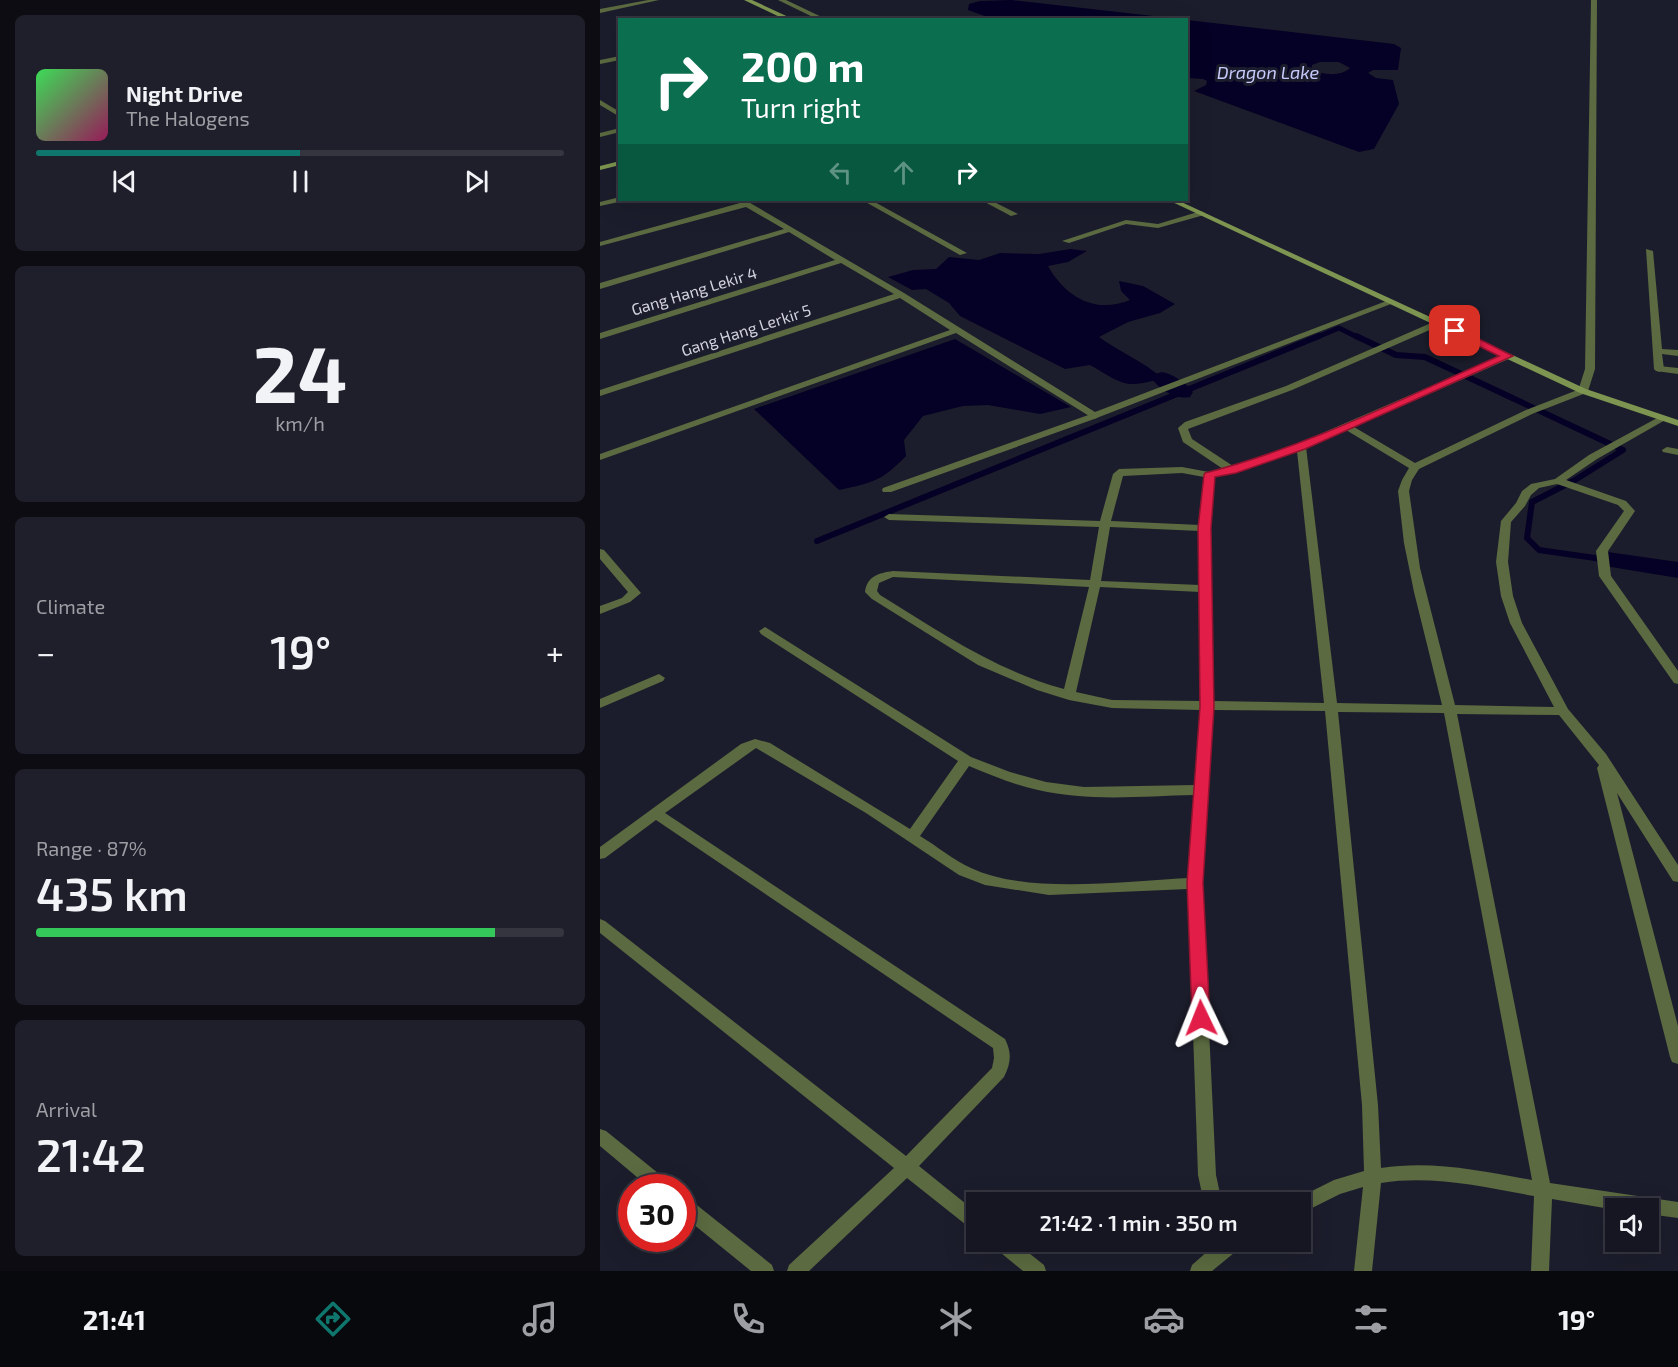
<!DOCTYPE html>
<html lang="en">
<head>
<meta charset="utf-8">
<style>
  body { margin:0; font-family:"Exo 2",sans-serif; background:#1e1f2a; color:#f1f3f6; height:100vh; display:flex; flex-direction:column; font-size:22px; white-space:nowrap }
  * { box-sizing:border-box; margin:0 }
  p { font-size:20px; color:#9d9fa5 }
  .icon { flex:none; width:33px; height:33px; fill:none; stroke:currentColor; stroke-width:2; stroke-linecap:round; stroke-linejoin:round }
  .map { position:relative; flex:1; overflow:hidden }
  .panel { display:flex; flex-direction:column; gap:15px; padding:15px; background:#0c0c12; width:600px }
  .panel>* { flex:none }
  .guide { position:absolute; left:18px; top:18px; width:570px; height:183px; border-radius:0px; box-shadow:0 6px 24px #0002,0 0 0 2px #34353f; background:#0b6e4f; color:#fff; overflow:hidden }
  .fabs { position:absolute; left:1005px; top:1198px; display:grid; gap:12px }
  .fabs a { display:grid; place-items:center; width:54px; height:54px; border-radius:0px; background:#151621; box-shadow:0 6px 24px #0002,0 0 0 2px #34353f; font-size:30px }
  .speed { position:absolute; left:18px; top:1174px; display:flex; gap:12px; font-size:30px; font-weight:700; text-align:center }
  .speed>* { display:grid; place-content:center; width:78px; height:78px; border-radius:50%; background:#151621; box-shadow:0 6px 24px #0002,0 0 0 2px #34353f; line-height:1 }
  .speed .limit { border:9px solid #d22; background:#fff; color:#111 }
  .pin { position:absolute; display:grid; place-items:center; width:51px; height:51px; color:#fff; margin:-26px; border-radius:12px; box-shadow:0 3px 9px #0006 }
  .me { position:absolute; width:66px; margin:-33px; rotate:358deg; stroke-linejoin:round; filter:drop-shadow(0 0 4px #0008) }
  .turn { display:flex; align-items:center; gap:21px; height:126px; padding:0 24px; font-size:27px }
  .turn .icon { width:78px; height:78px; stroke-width:2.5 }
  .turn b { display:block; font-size:42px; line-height:51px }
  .lanes { display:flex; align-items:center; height:57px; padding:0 24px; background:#0003; justify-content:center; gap:30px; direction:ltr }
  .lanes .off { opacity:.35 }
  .big { font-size:45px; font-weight:600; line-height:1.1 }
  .panel .card { flex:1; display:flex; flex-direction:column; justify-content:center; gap:9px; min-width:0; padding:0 21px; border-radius:9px; background:#1e1f2a }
  .panel .dial { align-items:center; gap:0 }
  .dial b { font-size:78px; line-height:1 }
  .song { display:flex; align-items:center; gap:18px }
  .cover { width:72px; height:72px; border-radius:9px; background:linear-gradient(135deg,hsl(130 70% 55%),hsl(330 70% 35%)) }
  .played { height:6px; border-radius:3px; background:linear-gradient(90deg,#0f766e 50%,#34353f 50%) }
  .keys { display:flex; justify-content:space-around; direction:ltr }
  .heat { display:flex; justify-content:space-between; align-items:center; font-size:33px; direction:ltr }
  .charge { height:9px; border-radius:4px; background:linear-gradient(90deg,#34c759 87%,#34353f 0) }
  .trip { position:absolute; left:366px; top:1192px; width:345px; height:60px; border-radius:0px; background:#151621; box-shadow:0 6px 24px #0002,0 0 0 2px #34353f; font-weight:600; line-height:60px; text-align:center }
  .tab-bar { display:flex; height:96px; justify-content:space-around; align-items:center; background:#08090d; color:#9d9fa5 }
  .tab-bar .icon { width:42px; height:42px }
  .tab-bar .active { color:#0f766e }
  .tab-bar b { font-size:27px; color:#f1f3f6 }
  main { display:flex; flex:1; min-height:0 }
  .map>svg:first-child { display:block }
</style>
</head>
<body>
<main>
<section class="panel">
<div class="card">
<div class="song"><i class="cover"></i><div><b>Night Drive</b><p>The Halogens</p></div></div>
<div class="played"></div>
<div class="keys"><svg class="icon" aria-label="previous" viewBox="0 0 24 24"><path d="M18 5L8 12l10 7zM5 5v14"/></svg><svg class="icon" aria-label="pause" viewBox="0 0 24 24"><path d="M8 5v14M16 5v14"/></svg><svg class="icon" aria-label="next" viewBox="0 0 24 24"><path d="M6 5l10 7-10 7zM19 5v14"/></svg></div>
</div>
<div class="card dial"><b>24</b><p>km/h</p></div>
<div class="card"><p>Climate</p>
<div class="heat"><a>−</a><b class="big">19°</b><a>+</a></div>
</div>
<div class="card"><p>Range · 87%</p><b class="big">435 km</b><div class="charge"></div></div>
<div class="card"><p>Arrival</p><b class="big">21:42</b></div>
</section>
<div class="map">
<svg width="1078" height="1271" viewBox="0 0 1078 1271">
  <rect width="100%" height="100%" fill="#1c1d2c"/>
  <g fill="#050025" fill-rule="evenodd">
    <polygon points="411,0 580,19 393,19 368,10 369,4 380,1"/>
    <path d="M587 20 794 44 801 48 798 70H773L768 73 776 78 793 80 799 104 774 149 759 152 594 91 606 85 607 81 603 79 587 78ZM720 62H739L750 68C741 77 722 75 712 69V65Z"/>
    <path d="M471 249 487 251 468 262 448 266C466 298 496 314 530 300L521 291 519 281 543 286 575 304 560 313 528 322 499 337C519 352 543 361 562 378 524 390 522 383 490 365L465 369 360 316 349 303 326 289 312 290 288 277 313 270 336 269 349 257 379 260 400 253 439 254Z"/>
    <path d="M355 339 471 407 440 414 388 405 363 406 323 416 304 440 306 456C282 481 272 483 239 490L154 409Z"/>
  </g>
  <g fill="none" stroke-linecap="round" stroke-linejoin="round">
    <polyline stroke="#050025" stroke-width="5" points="715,338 739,328 759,338"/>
    <g stroke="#050025" stroke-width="6">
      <polyline points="756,336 796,355 825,357 1023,450 975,480 932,502 927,538 939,550 995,558"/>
      <polyline points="217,541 719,336"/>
    </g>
    <g fill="#050025" fill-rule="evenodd">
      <path d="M562 372C573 374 586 383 593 392L590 397C576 400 560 390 551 378L555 374Z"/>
      <polygon points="1008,552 1078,562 1078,578 999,565 995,560 999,555"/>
    </g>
    <g fill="#5b6a40" fill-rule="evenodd">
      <polygon points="178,0 186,0 228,20 219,20"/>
      <polygon points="991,0 997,0 995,369 988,391 983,394 978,391 985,369"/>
      <polygon points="601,211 605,213 604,215 558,228 526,224 469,243 462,241 526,220 558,224"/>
      <polygon points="1046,249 1053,251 1062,349 1078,350 1078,356 1062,354 1064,369 1059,372 1054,369"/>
      <polygon points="494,413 499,416 497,418 291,492 283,492 282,490 283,488"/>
      <polygon points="1067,447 1078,449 1078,455 1063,452 1062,450"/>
    </g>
    <g fill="#5b6a40" fill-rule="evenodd">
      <polygon points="48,0 59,0 0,13 0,9"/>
      <polygon points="20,56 20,60 0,64 0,60"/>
      <polygon points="0,100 20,112 20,117 0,105"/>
      <polygon points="20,128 20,132 0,137 0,133"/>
      <polygon points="20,197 20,200 23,201 0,206 0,202"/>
      <polygon points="137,200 145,200 304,293 495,412 789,300 796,302 494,419 356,333 0,460 0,454 350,330 300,298 0,396 0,390 294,294 241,263 0,339 0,333 235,260 189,232 0,289 0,283 184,229 146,207 0,246 0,242 140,203"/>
      <polygon points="262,200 271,200 367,253 360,255"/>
      <polygon points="381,200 390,200 418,214 411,216"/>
      <path d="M838 320 842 323 841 325 692 390 588 429 592 439 633 466 697 444 905 354H911V358L754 427 815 463 926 410 980 389H986V393L932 414 819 469 812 480 809 491 820 568 855 705 954 707 910 623 901 596 896 562 901 521 916 503 922 491 931 484 955 479 989 455 1059 417 1062 416 1067 419 997 459 966 480 1026 501 1035 511 1008 551 1011 576 1078 671V684L1074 683 999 576 996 551 1024 511 1018 505 957 484 939 488 931 495 925 506 911 522 908 562 913 596 922 623 968 709 1006 754 1078 865V882L1073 881 1017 793 1078 1026V1064L1072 1062 1070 1057 997 768 999 765 959 715 857 714 950 1183 1078 1202V1218L1048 1214V1209L1016 1210 952 1199 949 1271H931L934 1196C883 1187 833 1175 781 1183L772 1271H754L763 1187 740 1194 700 1214V1203H692L694 1200 734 1180 764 1171 762 1105 725 711 613 710 602 883 616 1175 622 1203H604L598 1175 588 889 449 895 385 885 359 875 266 813 156 748 65 813 405 1039C412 1053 411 1063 404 1077L319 1166 376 1212V1230L370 1228 307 1178 209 1271H187L189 1265 294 1168 0 933V919L5 921 306 1156 392 1068 394 1058 393 1048 56 820 5 858 0 859V847L141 744 155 739 170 743 310 829 358 761 161 634 159 631 165 627 371 757 410 772 446 782 484 787 595 785 600 710 512 708 469 700 437 690 378 665 272 599 265 592C267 576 279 573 293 571L490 580 499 527 289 520 284 517 289 514 500 521 513 474 519 469 582 467 609 472 623 469 583 442 578 428 585 422 686 386ZM746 430 809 468 802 480 798 491 804 543 814 592 842 705 737 703 706 447ZM697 451 724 703 613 701 610 528 614 477 636 472ZM582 473 604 477 600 525 511 521 523 476ZM510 527 600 531V585L501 581ZM293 577 489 587 464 689C396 671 339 631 280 595L277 591 279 583ZM500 587 600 592 601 701 512 700 476 692ZM738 712 844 713 932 1180C882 1171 832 1160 781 1168L778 1105ZM369 766C391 775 414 785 438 790 490 802 542 796 594 795L588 878C525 881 428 895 371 868 353 860 337 846 320 836Z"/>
      <polygon points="1059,366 1078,368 1078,374 1056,371 1054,369"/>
      <polygon points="0,549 4,550 41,593 30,602 0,614 0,606 22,598 28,592 0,559"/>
      <polygon points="59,674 65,678 63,681 0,708 0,699"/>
      <polygon points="0,1129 6,1131 69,1182 72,1188 50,1188 0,1146"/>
      <polygon points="82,1196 88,1198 172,1265 174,1271 151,1271 82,1215"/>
      <polygon points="392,1242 415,1242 444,1265 446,1271 423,1271 395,1248"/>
      <polygon points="618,1242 643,1242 640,1248 612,1271 590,1271 592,1265"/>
    </g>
    <g fill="#7d9550" fill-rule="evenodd">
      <polygon points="144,0 152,0 195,20 186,20"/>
      <polygon points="20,161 20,165 0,170 0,166"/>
      <polygon points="568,200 577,200 986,389 1078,420 1078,426 980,393"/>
    </g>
  </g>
  <path fill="#e11d48" stroke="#92132f" stroke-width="1.5" d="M852 329H859L913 356 705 449 636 473 615 477 611 528 614 707 603 883 610 1018 607 1023 601 1025 594 1023 592 1018 587 883 600 707 598 528 604 475 605 473C707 447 803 398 899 356L852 333Z"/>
  <g text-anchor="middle" stroke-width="6" stroke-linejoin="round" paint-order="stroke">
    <g font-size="16" fill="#d3d4df" stroke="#1c1d2c">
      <text transform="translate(94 291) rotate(-17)" y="6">Gang Hang Lekir 4</text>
      <text transform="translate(146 330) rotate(-18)" y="6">Gang Hang Lerkir 5</text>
    </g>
    <g font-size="18" font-style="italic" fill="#c7cbfc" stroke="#1c1d2c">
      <text x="668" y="79">Dragon Lake</text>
    </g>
  </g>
</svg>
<div class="fabs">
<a><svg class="icon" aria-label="sound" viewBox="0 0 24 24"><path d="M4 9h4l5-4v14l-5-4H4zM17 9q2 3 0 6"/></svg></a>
</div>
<div class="speed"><div class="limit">30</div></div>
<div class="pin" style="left:855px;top:331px;background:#d93025"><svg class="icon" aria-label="arrive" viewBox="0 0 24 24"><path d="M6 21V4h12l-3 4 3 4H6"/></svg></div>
<svg class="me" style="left:601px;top:1018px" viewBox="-20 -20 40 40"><path d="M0-17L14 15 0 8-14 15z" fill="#e11d48" stroke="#fff" stroke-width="4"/></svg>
<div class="trip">21:42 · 1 min · 350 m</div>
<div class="guide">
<div class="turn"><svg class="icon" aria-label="right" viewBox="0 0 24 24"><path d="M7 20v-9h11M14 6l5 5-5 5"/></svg><div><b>200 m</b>Turn right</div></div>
<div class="lanes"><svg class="icon off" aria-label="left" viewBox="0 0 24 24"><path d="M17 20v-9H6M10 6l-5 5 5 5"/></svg><svg class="icon off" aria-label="ahead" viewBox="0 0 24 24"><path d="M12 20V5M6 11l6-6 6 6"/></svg><svg class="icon" aria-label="right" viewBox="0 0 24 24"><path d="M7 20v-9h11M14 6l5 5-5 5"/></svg></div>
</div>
</div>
</main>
<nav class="tab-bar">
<b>21:41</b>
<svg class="icon active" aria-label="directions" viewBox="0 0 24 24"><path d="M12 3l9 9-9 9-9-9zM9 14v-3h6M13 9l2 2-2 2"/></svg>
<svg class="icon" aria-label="music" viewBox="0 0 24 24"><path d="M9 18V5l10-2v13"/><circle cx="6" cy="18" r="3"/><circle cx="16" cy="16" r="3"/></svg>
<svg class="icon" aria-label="phone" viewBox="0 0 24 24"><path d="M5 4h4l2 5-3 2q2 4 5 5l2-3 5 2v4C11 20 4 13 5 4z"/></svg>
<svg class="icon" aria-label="climate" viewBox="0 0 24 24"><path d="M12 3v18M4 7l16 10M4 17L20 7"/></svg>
<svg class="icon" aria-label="car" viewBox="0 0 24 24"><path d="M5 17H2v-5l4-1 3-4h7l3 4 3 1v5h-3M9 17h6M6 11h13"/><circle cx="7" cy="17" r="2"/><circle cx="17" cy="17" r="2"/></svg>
<svg class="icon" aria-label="filters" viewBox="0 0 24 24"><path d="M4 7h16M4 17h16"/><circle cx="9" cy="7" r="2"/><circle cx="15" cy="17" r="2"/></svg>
<b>19°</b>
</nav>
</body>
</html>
